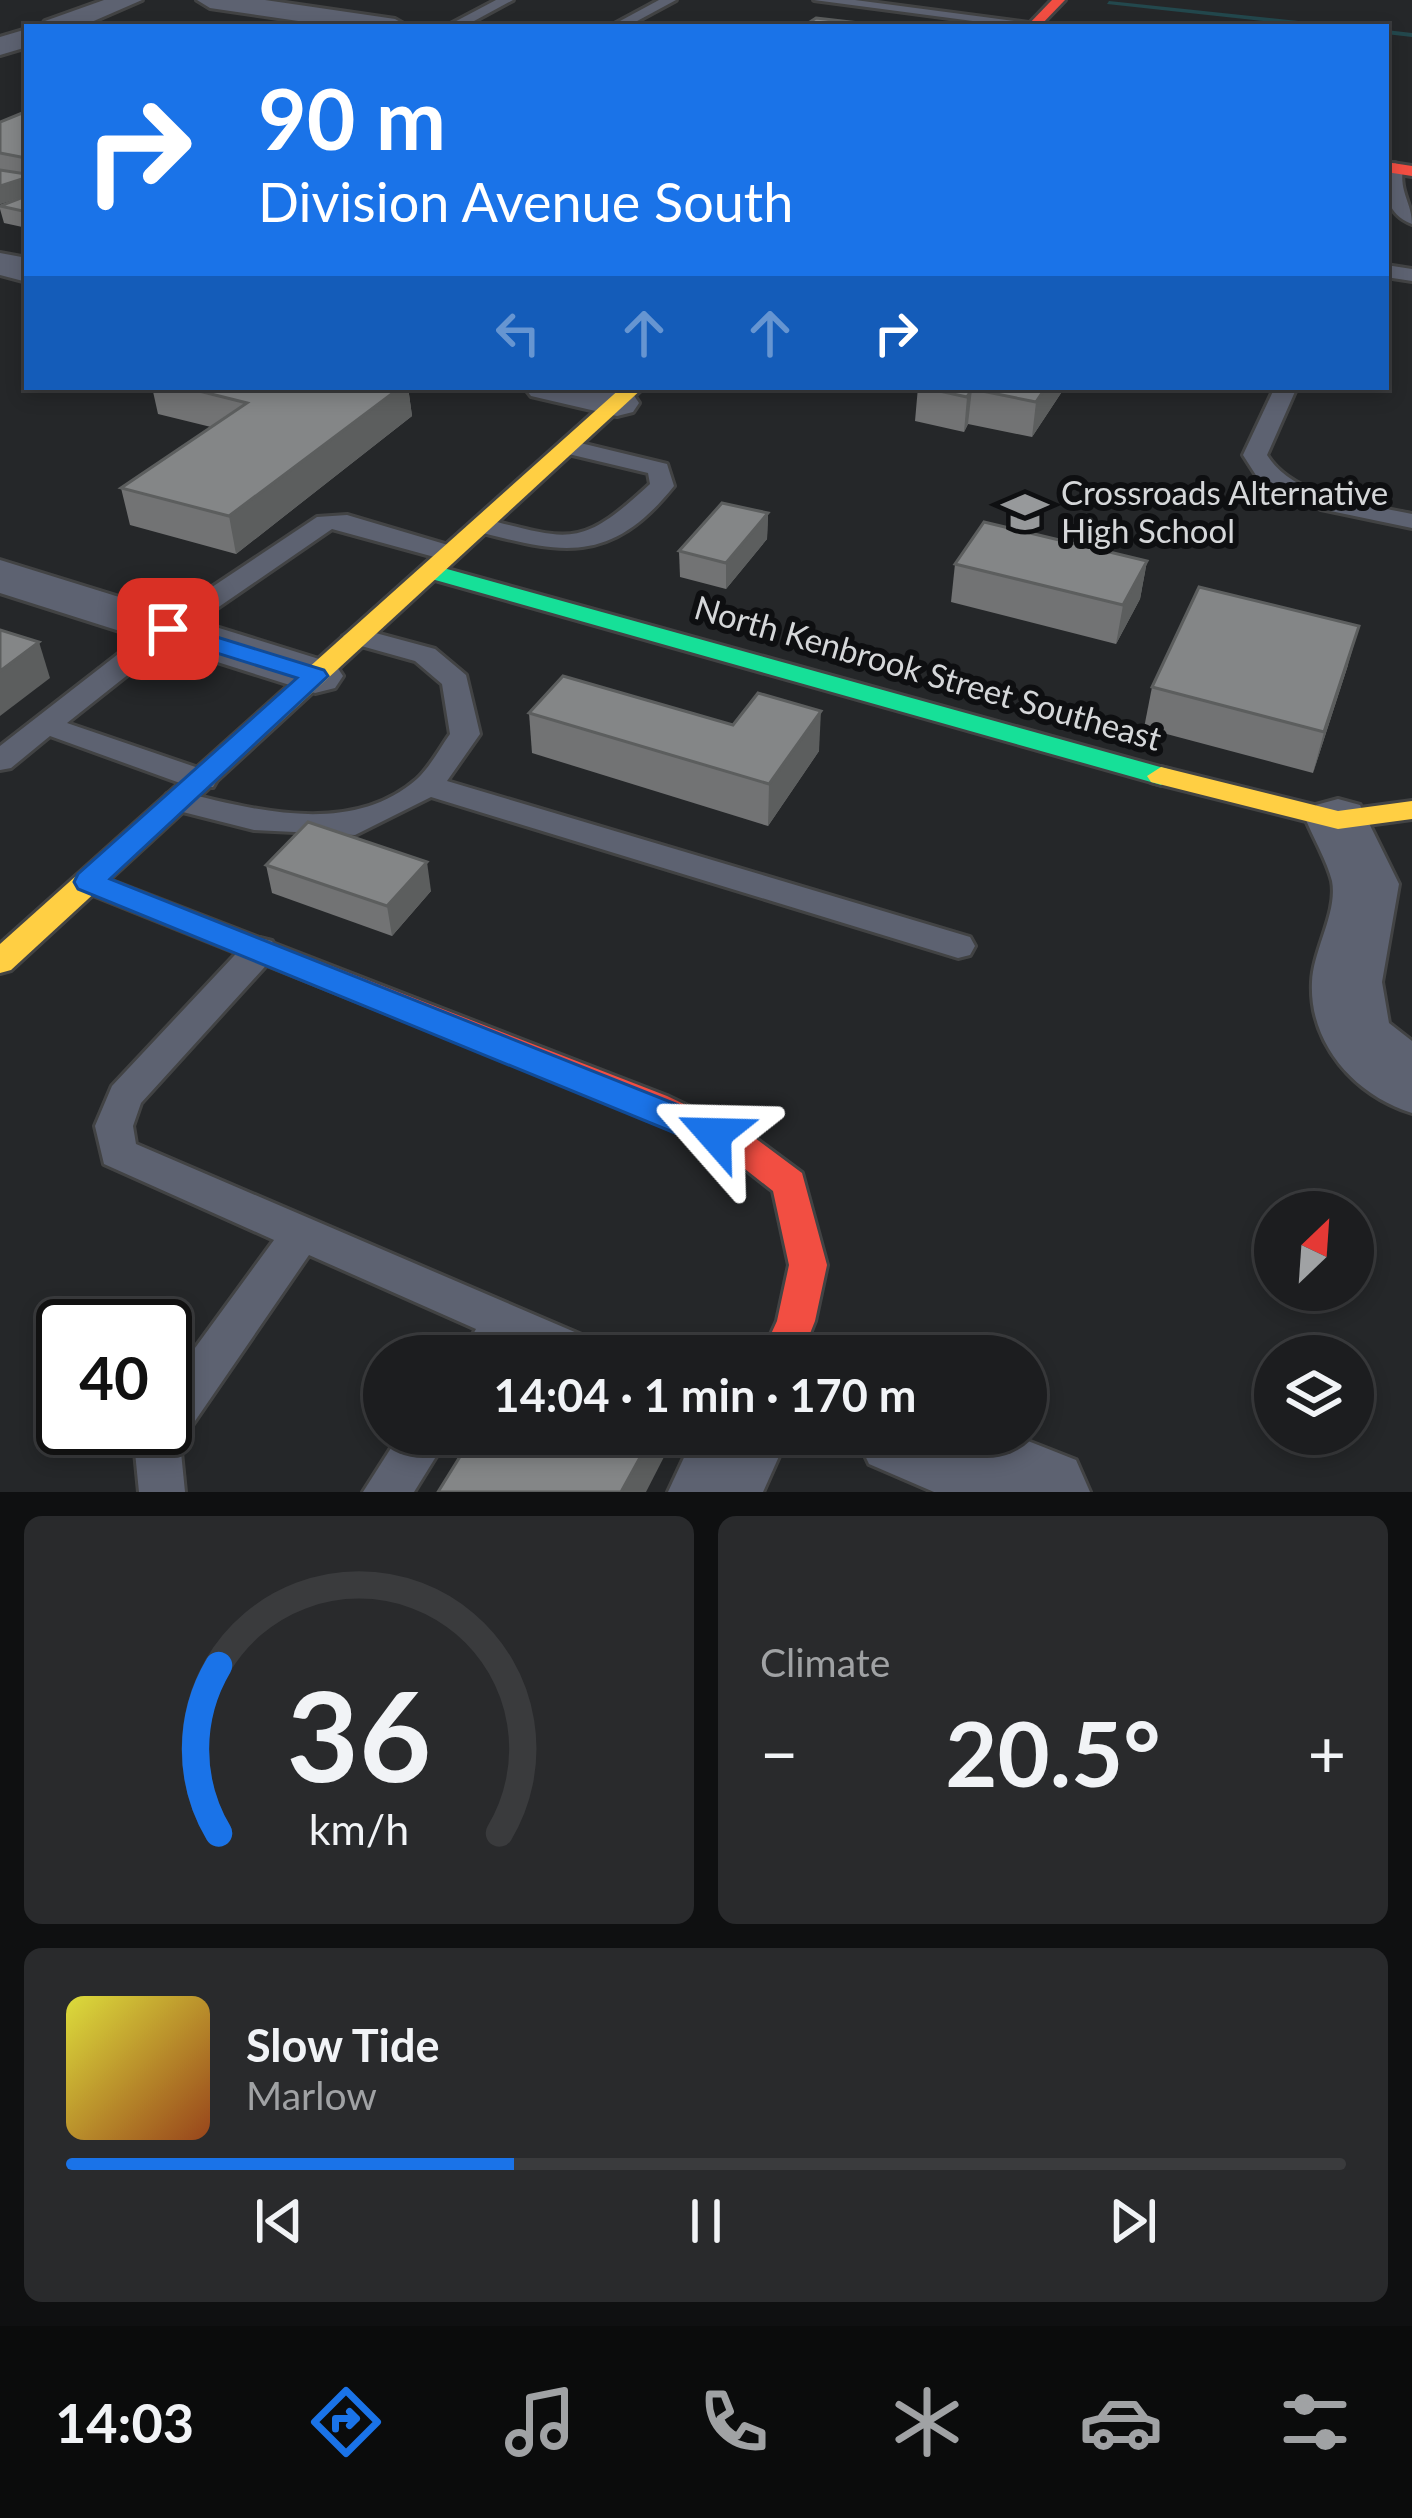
<!DOCTYPE html>
<html lang="en">
<head>
<meta charset="utf-8">
<style>
  body { margin:0; font-family:Lato,sans-serif; background:#292a2c; color:#f1f3f6; height:100vh; display:flex; flex-direction:column; font-size:45px; white-space:nowrap }
  * { box-sizing:border-box; margin:0 }
  p { font-size:39px; color:#a0a2a4 }
  .icon { flex:none; width:66px; height:66px; fill:none; stroke:currentColor; stroke-width:2; stroke-linecap:round; stroke-linejoin:round }
  .map { position:relative; height:1492px; overflow:hidden }
  .sheet { display:flex; flex-direction:column; gap:24px; padding:24px; background:#0f1011; flex:1 }
  .sheet>* { flex:none }
  .top-card { position:absolute; left:24px; top:24px; width:1365px; height:366px; border-radius:0px; box-shadow:0 6px 18px #0003,0 0 0 3px #3a3b3d; background:#1a73e8; color:#fff; overflow:hidden }
  .needle { width:78px; rotate:25deg }
  .buttons { position:absolute; left:1254px; top:1191px; display:grid; gap:24px }
  .buttons a { display:grid; place-items:center; width:120px; height:120px; border-radius:50%; background:#1c1d1f; box-shadow:0 6px 18px #0003,0 0 0 3px #3a3b3d; font-size:60px }
  .speed { position:absolute; left:36px; top:1299px; display:flex; gap:24px; font-size:60px; font-weight:700; text-align:center }
  .speed>* { display:grid; place-content:center; width:156px; height:156px; border-radius:50%; background:#1c1d1f; box-shadow:0 6px 18px #0003,0 0 0 3px #3a3b3d; line-height:1 }
  .speed .limit { border:6px solid #111; border-radius:18px; background:#fff; color:#111 }
  .pin { position:absolute; display:grid; place-items:center; width:102px; height:102px; color:#fff; margin:-51px; border-radius:24px; box-shadow:0 6px 18px #0006 }
  .me { position:absolute; width:132px; margin:-66px; rotate:295deg; stroke-linejoin:round; filter:drop-shadow(0 0 9px #0008) }
  .turn { display:flex; align-items:center; gap:42px; height:252px; padding:0 36px; font-size:54px }
  .turn .icon { width:156px; height:156px; stroke-width:2.5 }
  .turn b { display:block; font-size:84px; line-height:102px }
  .lanes { display:flex; align-items:center; height:114px; padding:0 36px; background:#0003; justify-content:center; gap:60px; direction:ltr }
  .lanes .off { opacity:.35 }
  .big { font-size:90px; font-weight:700; line-height:1.1 }
  .sheet .widget { flex:1; display:flex; flex-direction:column; justify-content:center; gap:18px; min-width:0; padding:0 42px; border-radius:18px; background:#292a2c }
  .sheet .dial { align-items:center; gap:0 }
  .dial svg { height:312px; overflow:visible; fill:none; stroke:#3a3b3d; stroke-width:7; stroke-linecap:round; text-anchor:middle }
  .dial text { fill:#f1f3f6; stroke:none }
  .song { display:flex; align-items:center; gap:36px }
  .cover { width:144px; height:144px; border-radius:18px; background:linear-gradient(135deg,hsl(60 70% 55%),hsl(20 70% 35%)) }
  .played { height:12px; border-radius:6px; background:linear-gradient(90deg,#1a73e8 35%,#3a3b3d 35%) }
  .keys { display:flex; justify-content:space-around; direction:ltr }
  .heat { display:flex; justify-content:space-between; align-items:center; font-size:66px; direction:ltr }
  .sheet .tiles { flex:1; display:grid; gap:24px; grid-template-columns:1fr 1fr }
  .widget:last-child { grid-column:span 2 }
  .trip { position:absolute; left:363px; top:1335px; width:684px; height:120px; border-radius:60px; background:#1c1d1f; box-shadow:0 6px 18px #0003,0 0 0 3px #3a3b3d; font-weight:700; line-height:120px; text-align:center }
  .tabs { display:flex; height:192px; justify-content:space-around; align-items:center; background:#0b0c0c; color:#a0a2a4 }
  .tabs .icon { width:84px; height:84px }
  .tabs .current { color:#1a73e8 }
  .tabs b { font-size:54px; color:#f1f3f6 }
  .map>svg:first-child { display:block }
</style>
</head>
<body>
<div class="map">
<svg width="1412" height="1492" viewBox="0 0 1412 1492">
  <rect width="100%" height="100%" fill="#252729"/>
  <g fill="none" stroke-linecap="round" stroke-linejoin="round">
    <g fill="#23484d" fill-rule="evenodd">
      <polygon points="1109,1 1336,25 1339,27 1317,27 1107,4"/>
      <polygon points="1386,30 1412,33 1412,37 1386,34"/>
    </g>
    <g stroke="#424344" stroke-width="6">
      <g id="lane">
        <polygon points="496,0 513,0 463,27 445,27"/>
        <polygon points="659,0 676,0 626,27 609,27"/>
        <polygon points="814,0 855,0 1060,27 1018,27"/>
        <path d="M1395 163 1403 168C1399 192 1412 203 1412 224 1386 214 1385 193 1387 168Z"/>
        <polygon points="1386,265 1412,269 1412,281 1386,277"/>
        <path d="M1275 387H1297L1267 455C1294 498 1365 504 1412 514V528L1321 509 1261 483 1243 455Z"/>
        <path d="M568 440 667 464 674 486C610 566 561 554 472 530L469 525 481 518C570 540 579 550 650 484L648 473 560 452 556 447Z"/>
        <polygon points="347,515 458,548 462,553 449,561 332,529 178,635 67,723 213,773 217,780 213,787 191,787 50,736 11,768 0,770 0,746 158,623 317,517"/>
        <path d="M357 628 435 649 466 675 480 734 447 781 970 937 975 946 970 955 958 958 431 797 355 835 254 830 167 808 162 801 167 794 178 791C254 810 351 837 417 779 430 767 440 748 450 734L442 684 415 661 347 642 343 636Z"/>
        <polygon points="260,938 272,941 277,950 272,959 141,1103 133,1126 136,1144 598,1342 605,1356 536,1356 514,1346 508,1356 461,1356 476,1329 309,1255 186,1434 181,1452 185,1492 139,1492 135,1452 142,1428 165,1428 165,1389 274,1240 104,1164 95,1126 112,1086 248,941"/>
        <polygon points="400,1434 450,1434 414,1492 363,1492"/>
      </g>
    </g>
    <g stroke="#424344" stroke-width="6">
      <g id="street">
        <polygon points="104,0 142,0 80,27 41,27 45,21"/>
        <polygon points="197,0 265,0 395,19 409,27 339,27 210,8"/>
        <polygon points="27,29 27,47 0,55 0,37"/>
        <polygon points="0,253 27,258 27,282 0,275"/>
        <polygon points="524,387 605,387 633,394 639,403 633,412 617,416 531,396"/>
        <polygon points="0,560 335,664 343,676 335,688 315,693 0,593"/>
        <path d="M1338 799 1360 805 1399 884 1382 982 1389 1023 1412 1041V1113C1355 1095 1309 1044 1312 982 1313 950 1338 912 1332 881 1327 861 1314 839 1306 820L1316 805Z"/>
        <polygon points="695,1434 789,1434 763,1492 668,1492"/>
        <polygon points="855,1434 1010,1434 1076,1460 1090,1492 934,1492 869,1464"/>
      </g>
    </g>
    <g stroke="#424344" stroke-width="6">
      <polygon id="fast" points="429,564 1171,770 1175,776 1161,785 1151,782 421,576 417,571"/>
    </g>
    <g stroke="#424344" stroke-width="6">
      <g id="slow">
        <polygon points="622,387 644,387 11,970 0,973 0,944"/>
        <polygon points="1161,767 1338,811 1412,801 1412,819 1338,829 1151,782 1147,776"/>
      </g>
    </g>
    <g stroke="#424344" stroke-width="6">
      <g id="jam">
        <polygon points="1052,0 1065,0 1039,27 1026,27"/>
        <polygon points="1386,162 1412,166 1412,176 1386,172"/>
        <polygon points="89,872 667,1096 755,1138 802,1173 827,1265 815,1321 801,1356 761,1356 777,1321 789,1265 773,1191 731,1158 643,1116 78,889 74,882 78,875"/>
      </g>
    </g>
    <use href="#lane" fill="#5d6271" fill-rule="evenodd"/>
    <use href="#street" fill="#5d6271" fill-rule="evenodd"/>
    <use href="#fast" fill="#16e098" fill-rule="evenodd"/>
    <use href="#slow" fill="#ffcf43" fill-rule="evenodd"/>
    <use href="#jam" fill="#f24e42" fill-rule="evenodd"/>
  </g>
  <g fill="#727374">
    <polygon points="27,111 27,228 4,223 0,209 0,206 26,196 0,204 0,122"/>
    <polygon points="152,387 408,387 412,416 236,554 130,525 121,488 211,427 158,414"/>
    <polygon points="918,387 1065,387 1032,437 968,424 964,432 915,421"/>
    <polygon points="768,513 767,539 726,589 680,577 679,551"/>
    <polygon points="1147,561 1140,599 1116,644 951,602 955,564"/>
    <polygon points="1348,665 1313,773 1144,728 1152,687"/>
    <polygon points="529,713 819,751 768,826 532,753"/>
    <polygon points="266,865 431,891 392,936 272,893"/>
  </g>
  <g fill="#5c5e5e">
    <polygon points="25,178 27,195 0,204 0,186"/>
    <polygon points="401,387 408,387 412,416 236,554 229,516"/>
    <polygon points="1046,387 1065,387 1032,437 1036,402"/>
    <polygon points="972,389 968,424 964,432 967,397"/>
    <polygon points="768,513 767,539 726,589 726,563"/>
    <polygon points="1147,561 1140,599 1116,644 1123,605"/>
    <polygon points="1359,626 1348,665 1313,773 1324,732"/>
    <polygon points="39,642 50,678 0,716 0,671"/>
    <polygon points="821,711 819,751 768,826 769,784"/>
    <polygon points="427,862 431,891 392,936 387,906"/>
    <polygon points="653,1434 665,1434 665,1455 646,1492 621,1492"/>
  </g>
  <g fill="#848687" stroke="#5c5e5e" stroke-width="3">
    <polygon points="816,18 894,27 802,27"/>
    <polygon points="27,111 27,212 0,206 26,196 25,178 0,186 0,170 26,174 26,158 0,153 0,122"/>
    <polygon points="183,387 401,387 229,516 121,488 247,403"/>
    <polygon points="921,387 1046,387 1036,402 972,389 967,397"/>
    <polygon points="722,503 768,513 726,563 679,551"/>
    <polygon points="984,522 1147,561 1123,605 955,564"/>
    <polygon points="1199,587 1359,626 1324,732 1152,687"/>
    <polygon points="0,630 39,642 0,671"/>
    <polygon points="563,676 733,725 758,693 821,711 769,784 529,713"/>
    <polygon points="308,822 427,862 387,906 266,865"/>
    <polygon points="474,1434 653,1434 621,1492 438,1492"/>
  </g>
  <polygon fill="#1a73e8" stroke="#114b97" stroke-width="3" points="168,622 324,670 328,676 110,879 726,1124 732,1134 726,1144 714,1148 702,1144 78,889 74,882 78,874 297,678 159,635 155,629 159,624"/>
  <defs>
    <g id="school-bare" transform="scale(3.6)"><path d="M0-5L7-2L0 1L-7-2ZM-4 1L0 2.5L4 1V4Q0 6-4 4Z" fill="#97999b" stroke="#0e0f11" stroke-width="2.5" paint-order="stroke"/></g>
  </defs>
  <g fill-rule="evenodd">
    <use href="#school-bare" x="1025" y="512"/>
  </g>
  <g text-anchor="middle" stroke-width="12" stroke-linejoin="round" paint-order="stroke">
    <g font-size="33" fill="#d5d7d9" stroke="#0e0f11" text-anchor="start">
      <text x="1061" y="505">Crossroads Alternative<tspan x="1061" dy="38">High School</tspan></text>
    </g>
    <g font-size="33" fill="#d5d7d9" stroke="#0e0f11">
      <text transform="translate(928 673) rotate(16)" y="12">North Kenbrook Street Southeast</text>
    </g>
  </g>
</svg>
<div class="buttons">
<a><svg class="needle" viewBox="-14 -14 28 28"><path d="M0-13l5 13h-10z" fill="#e53935"/><path d="M0 13l5-13h-10z" fill="#a0a2a4"/></svg></a>
<a><svg class="icon" aria-label="layers" viewBox="0 0 24 24"><path d="M12 4l9 5-9 5-9-5zM3 14l9 5 9-5"/></svg></a>
</div>
<div class="speed"><div class="limit">40</div></div>
<div class="pin" style="left:168px;top:629px;background:#d93025"><svg class="icon" aria-label="arrive" viewBox="0 0 24 24"><path d="M6 21V4h12l-3 4 3 4H6"/></svg></div>
<svg class="me" style="left:714px;top:1134px" viewBox="-20 -20 40 40"><path d="M0-17L14 15 0 8-14 15z" fill="#1a73e8" stroke="#fff" stroke-width="4"/></svg>
<div class="trip">14:04 · 1 min · 170 m</div>
<div class="top-card">
<div class="turn"><svg class="icon" aria-label="right" viewBox="0 0 24 24"><path d="M7 20v-9h11M14 6l5 5-5 5"/></svg><div><b>90 m</b>Division Avenue South</div></div>
<div class="lanes"><svg class="icon off" aria-label="left" viewBox="0 0 24 24"><path d="M17 20v-9H6M10 6l-5 5 5 5"/></svg><svg class="icon off" aria-label="ahead" viewBox="0 0 24 24"><path d="M12 20V5M6 11l6-6 6 6"/></svg><svg class="icon off" aria-label="ahead" viewBox="0 0 24 24"><path d="M12 20V5M6 11l6-6 6 6"/></svg><svg class="icon" aria-label="right" viewBox="0 0 24 24"><path d="M7 20v-9h11M14 6l5 5-5 5"/></svg></div>
</div>
</div>
<section class="sheet">
<div class="tiles">
<div class="widget dial"><svg viewBox="0 0 100 80">
<path d="M14 69A42 42 0 1 1 86 69"/>
<path d="M14 69A42 42 0 0 1 14 26" stroke="#1a73e8"/>
<text x="50" y="56" font-size="32" font-weight="700">36</text>
<text x="50" y="72" font-size="11">km/h</text>
</svg></div>
<div class="widget"><p>Climate</p>
<div class="heat"><a>−</a><b class="big">20.5°</b><a>+</a></div>
</div>
<div class="widget">
<div class="song"><i class="cover"></i><div><b>Slow Tide</b><p>Marlow</p></div></div>
<div class="played"></div>
<div class="keys"><svg class="icon" aria-label="previous" viewBox="0 0 24 24"><path d="M18 5L8 12l10 7zM5 5v14"/></svg><svg class="icon" aria-label="pause" viewBox="0 0 24 24"><path d="M8 5v14M16 5v14"/></svg><svg class="icon" aria-label="next" viewBox="0 0 24 24"><path d="M6 5l10 7-10 7zM19 5v14"/></svg></div>
</div>
</div>
</section>
<nav class="tabs">
<b>14:03</b>
<svg class="icon current" aria-label="directions" viewBox="0 0 24 24"><path d="M12 3l9 9-9 9-9-9zM9 14v-3h6M13 9l2 2-2 2"/></svg>
<svg class="icon" aria-label="music" viewBox="0 0 24 24"><path d="M9 18V5l10-2v13"/><circle cx="6" cy="18" r="3"/><circle cx="16" cy="16" r="3"/></svg>
<svg class="icon" aria-label="phone" viewBox="0 0 24 24"><path d="M5 4h4l2 5-3 2q2 4 5 5l2-3 5 2v4C11 20 4 13 5 4z"/></svg>
<svg class="icon" aria-label="climate" viewBox="0 0 24 24"><path d="M12 3v18M4 7l16 10M4 17L20 7"/></svg>
<svg class="icon" aria-label="car" viewBox="0 0 24 24"><path d="M5 17H2v-5l4-1 3-4h7l3 4 3 1v5h-3M9 17h6M6 11h13"/><circle cx="7" cy="17" r="2"/><circle cx="17" cy="17" r="2"/></svg>
<svg class="icon" aria-label="filters" viewBox="0 0 24 24"><path d="M4 7h16M4 17h16"/><circle cx="9" cy="7" r="2"/><circle cx="15" cy="17" r="2"/></svg>
</nav>
</body>
</html>
